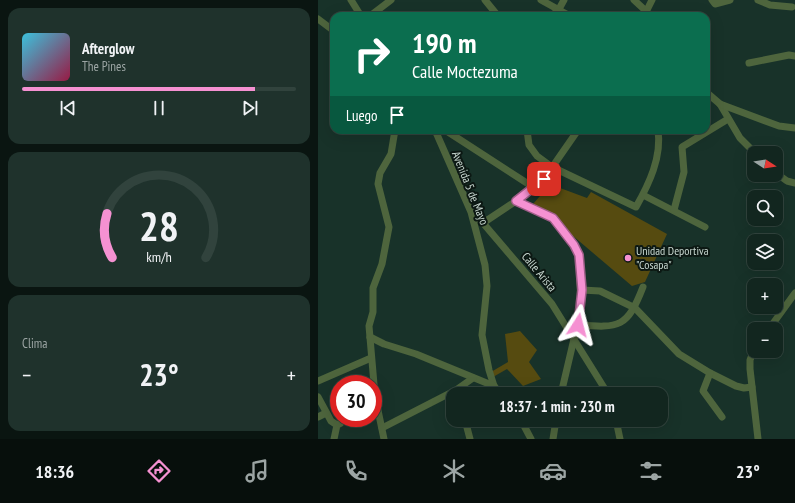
<!DOCTYPE html>
<html lang="es">
<head>
<meta charset="utf-8">
<style>
  body { margin:0; font-family:"PT Sans Narrow",sans-serif; background:#1f322c; color:#f1f3f6; height:100vh; display:flex; flex-direction:column; font-size:15px; white-space:nowrap }
  * { box-sizing:border-box; margin:0 }
  p { font-size:13px; color:#9ca5a4 }
  .icon { flex:none; width:22px; height:22px; fill:none; stroke:currentColor; stroke-width:2; stroke-linecap:round; stroke-linejoin:round }
  .map { position:relative; flex:1; overflow:hidden }
  .side { display:flex; flex-direction:column; gap:8px; padding:8px; background:#0a1511; width:318px }
  .side>* { flex:none }
  .hud { position:absolute; left:12px; top:12px; width:380px; height:122px; border-radius:12px; box-shadow:0 4px 16px #0002,0 0 0 1px #31433d; background:#0b6e4f; color:#fff; overflow:hidden }
  .needle { width:26px; rotate:102deg }
  .tools { position:absolute; left:429px; top:146px; display:grid; gap:8px }
  .tools a { display:grid; place-items:center; width:36px; height:36px; border-radius:8px; background:#12261f; box-shadow:0 4px 16px #0002,0 0 0 1px #31433d; font-size:20px }
  .speed { position:absolute; left:12px; top:375px; display:flex; gap:8px; font-size:20px; font-weight:700; text-align:center }
  .speed>* { display:grid; place-content:center; width:52px; height:52px; border-radius:50%; background:#12261f; box-shadow:0 4px 16px #0002,0 0 0 1px #31433d; line-height:1 }
  .speed .limit { border:6px solid #d22; background:#fff; color:#111 }
  .pin { position:absolute; display:grid; place-items:center; width:34px; height:34px; color:#fff; margin:-17px; border-radius:8px; box-shadow:0 2px 6px #0006 }
  .me { position:absolute; width:44px; margin:-22px; rotate:9deg; stroke-linejoin:round; filter:drop-shadow(0 0 3px #0008) }
  .turn { display:flex; align-items:center; gap:14px; height:84px; padding:0 16px; font-size:18px }
  .turn .icon { width:52px; height:52px; stroke-width:2.5 }
  .turn b { display:block; font-size:28px; line-height:34px }
  .then { display:flex; align-items:center; height:38px; padding:0 16px; background:#0003; gap:8px; font-size:15px }
  .big { font-size:30px; font-weight:700; line-height:1.1 }
  .side .widget { flex:1; display:flex; flex-direction:column; justify-content:center; gap:6px; min-width:0; padding:0 14px; border-radius:12px; background:#1f322c }
  .side .dial { align-items:center; gap:0 }
  .dial svg { height:104px; overflow:visible; fill:none; stroke:#31433d; stroke-width:7; stroke-linecap:round; text-anchor:middle }
  .dial text { fill:#f1f3f6; stroke:none }
  .song { display:flex; align-items:center; gap:12px }
  .cover { width:48px; height:48px; border-radius:6px; background:linear-gradient(135deg,hsl(190 70% 55%),hsl(340 70% 35%)) }
  .played { height:4px; border-radius:2px; background:linear-gradient(90deg,#f591d2 85%,#31433d 85%) }
  .keys { display:flex; justify-content:space-around; direction:ltr }
  .heat { display:flex; justify-content:space-between; align-items:center; font-size:22px; direction:ltr }
  .trip { position:absolute; left:128px; top:387px; width:222px; height:40px; border-radius:12px; background:#12261f; box-shadow:0 4px 16px #0002,0 0 0 1px #31433d; font-weight:700; line-height:40px; text-align:center }
  .tab-bar { display:flex; height:64px; justify-content:space-around; align-items:center; background:#070f0c; color:#9ca5a4 }
  .tab-bar .icon { width:28px; height:28px }
  .tab-bar .on { color:#f591d2 }
  .tab-bar b { font-size:18px; color:#f1f3f6 }
  main { display:flex; flex:1; min-height:0 }
  .map>svg:first-child { display:block }
</style>
</head>
<body>
<main>
<section class="side">
<div class="widget">
<div class="song"><i class="cover"></i><div><b>Afterglow</b><p>The Pines</p></div></div>
<div class="played"></div>
<div class="keys"><svg class="icon" aria-label="previous" viewBox="0 0 24 24"><path d="M18 5L8 12l10 7zM5 5v14"/></svg><svg class="icon" aria-label="pause" viewBox="0 0 24 24"><path d="M8 5v14M16 5v14"/></svg><svg class="icon" aria-label="next" viewBox="0 0 24 24"><path d="M6 5l10 7-10 7zM19 5v14"/></svg></div>
</div>
<div class="widget dial"><svg viewBox="0 0 100 80">
<path d="M14 69A42 42 0 1 1 86 69"/>
<path d="M14 69A42 42 0 0 1 10 35" stroke="#f591d2"/>
<text x="50" y="56" font-size="32" font-weight="700">28</text>
<text x="50" y="72" font-size="11">km/h</text>
</svg></div>
<div class="widget"><p>Clima</p>
<div class="heat"><a>−</a><b class="big">23°</b><a>+</a></div>
</div>
</section>
<div class="map">
<svg width="477" height="439" viewBox="0 0 477 439">
  <rect width="100%" height="100%" fill="#183229"/>
  <g fill="#564b10">
    <polygon points="234,185 269,198 273,192 349,234 327,282 314,286 248,230 249,228 236,214 215,204 222,196"/>
    <polygon points="202,331 219,350 211,362 223,379 205,386 189,369 175,377 173,372 190,362 187,334"/>
  </g>
  <g fill="none" stroke-linecap="round" stroke-linejoin="round">
    <g stroke="#4e653d" stroke-width="7">
      <polyline points="33,0 43,16"/>
      <polyline points="167,0 180,16"/>
      <polyline points="223,0 252,16"/>
      <polyline points="316,0 329,12"/>
      <polyline points="394,0 397,4 412,0"/>
      <polyline points="440,0 452,5 474,7"/>
      <polyline points="52,16 73,0"/>
      <polyline points="234,16 241,9 246,0"/>
      <polyline points="326,16 334,0"/>
      <polyline points="0,19 16,31"/>
      <polyline points="431,63 471,55 477,56"/>
      <polyline points="388,92 402,104 422,138 437,153"/>
      <polyline points="402,104 461,126 477,128"/>
      <polyline points="117,130 153,212 167,265 169,286 164,335 171,370 176,386 183,394"/>
      <polyline points="127,130 215,187"/>
      <path d="M209 130 211 145 219 156 234 167 318 207C331 184 344 157 340 130"/>
      <polyline points="458,173 469,181 477,183"/>
      <polyline points="325,195 387,227"/>
      <polyline points="198,201 235,217 256,245 261,255 263,309 243,394"/>
      <polyline points="356,210 366,172 364,147 410,119"/>
      <polyline points="154,213 165,223 234,304 290,394"/>
      <polyline points="165,223 198,201 226,179 260,130"/>
      <polyline points="264,290 282,291 317,308 361,354 392,373 418,386 426,388 434,387"/>
      <path d="M260 325C302 328 309 328 325 287"/>
      <polyline points="451,329 477,293"/>
      <polyline points="52,337 66,344 98,354 176,386"/>
      <polyline points="436,350 432,360 432,369 440,439"/>
      <polyline points="392,373 385,391 404,417"/>
      <polyline points="0,381 53,358"/>
      <polyline points="0,397 13,421 19,425"/>
      <polyline points="0,417 8,413"/>
      <polyline points="147,420 152,439"/>
      <polyline points="203,420 213,439"/>
      <polyline points="298,420 302,439"/>
      <polyline points="64,428 138,390 155,378"/>
      <polyline points="16,439 19,425 23,423 25,418"/>
      <polyline points="66,439 57,396 51,326 55,312 55,288 64,264 71,227 60,184 62,173 73,154 77,130"/>
      <polyline points="235,439 238,420"/>
    </g>
  </g>
  <g fill="none" stroke-linecap="round" stroke-linejoin="round">
    <g stroke="#9f5e88" stroke-width="10">
      <polyline id="route" points="226,179 198,201 235,218 256,245 261,255 264,290 260,325"/>
    </g>
    <use href="#route" stroke="#f591d2" stroke-width="7"/>
  </g>
  <circle fill="#f591d2" stroke="#0c1813" stroke-width="1.5" cx="310" cy="258" r="4"/>
  <g text-anchor="middle" stroke-width="4" stroke-linejoin="round" paint-order="stroke">
    <g font-size="12" fill="#c7d6cf" stroke="#0c1813">
      <text transform="translate(152 188) rotate(68)" y="4">Avenida 5 de Mayo</text>
      <text transform="translate(221 272) rotate(50)" y="4">Calle Arista</text>
    </g>
    <g font-size="12" fill="#c7d6cf" stroke="#0c1813" text-anchor="start">
      <text x="318" y="255">Unidad Deportiva<tspan x="318" dy="14">"Cosapa"</tspan></text>
    </g>
  </g>
</svg>
<div class="tools">
<a><svg class="needle" viewBox="-14 -14 28 28"><path d="M0-13l5 13h-10z" fill="#e53935"/><path d="M0 13l5-13h-10z" fill="#9ca5a4"/></svg></a>
<a><svg class="icon" aria-label="search" viewBox="0 0 24 24"><circle cx="10" cy="10" r="6"/><path d="M15 15l6 6"/></svg></a>
<a><svg class="icon" aria-label="layers" viewBox="0 0 24 24"><path d="M12 4l9 5-9 5-9-5zM3 14l9 5 9-5"/></svg></a>
<a>+</a>
<a>−</a>
</div>
<div class="speed"><div class="limit">30</div></div>
<div class="pin" style="left:226px;top:179px;background:#d93025"><svg class="icon" aria-label="arrive" viewBox="0 0 24 24"><path d="M6 21V4h12l-3 4 3 4H6"/></svg></div>
<svg class="me" style="left:260px;top:325px" viewBox="-20 -20 40 40"><path d="M0-17L14 15 0 8-14 15z" fill="#f591d2" stroke="#fff" stroke-width="4"/></svg>
<div class="trip">18:37 · 1 min · 230 m</div>
<div class="hud">
<div class="turn"><svg class="icon" aria-label="right" viewBox="0 0 24 24"><path d="M7 20v-9h11M14 6l5 5-5 5"/></svg><div><b>190 m</b>Calle Moctezuma</div></div>
<div class="then">Luego<svg class="icon" aria-label="arrive" viewBox="0 0 24 24"><path d="M6 21V4h12l-3 4 3 4H6"/></svg></div>
</div>
</div>
</main>
<nav class="tab-bar">
<b>18:36</b>
<svg class="icon on" aria-label="directions" viewBox="0 0 24 24"><path d="M12 3l9 9-9 9-9-9zM9 14v-3h6M13 9l2 2-2 2"/></svg>
<svg class="icon" aria-label="music" viewBox="0 0 24 24"><path d="M9 18V5l10-2v13"/><circle cx="6" cy="18" r="3"/><circle cx="16" cy="16" r="3"/></svg>
<svg class="icon" aria-label="phone" viewBox="0 0 24 24"><path d="M5 4h4l2 5-3 2q2 4 5 5l2-3 5 2v4C11 20 4 13 5 4z"/></svg>
<svg class="icon" aria-label="climate" viewBox="0 0 24 24"><path d="M12 3v18M4 7l16 10M4 17L20 7"/></svg>
<svg class="icon" aria-label="car" viewBox="0 0 24 24"><path d="M5 17H2v-5l4-1 3-4h7l3 4 3 1v5h-3M9 17h6M6 11h13"/><circle cx="7" cy="17" r="2"/><circle cx="17" cy="17" r="2"/></svg>
<svg class="icon" aria-label="filters" viewBox="0 0 24 24"><path d="M4 7h16M4 17h16"/><circle cx="9" cy="7" r="2"/><circle cx="15" cy="17" r="2"/></svg>
<b>23°</b>
</nav>
</body>
</html>
